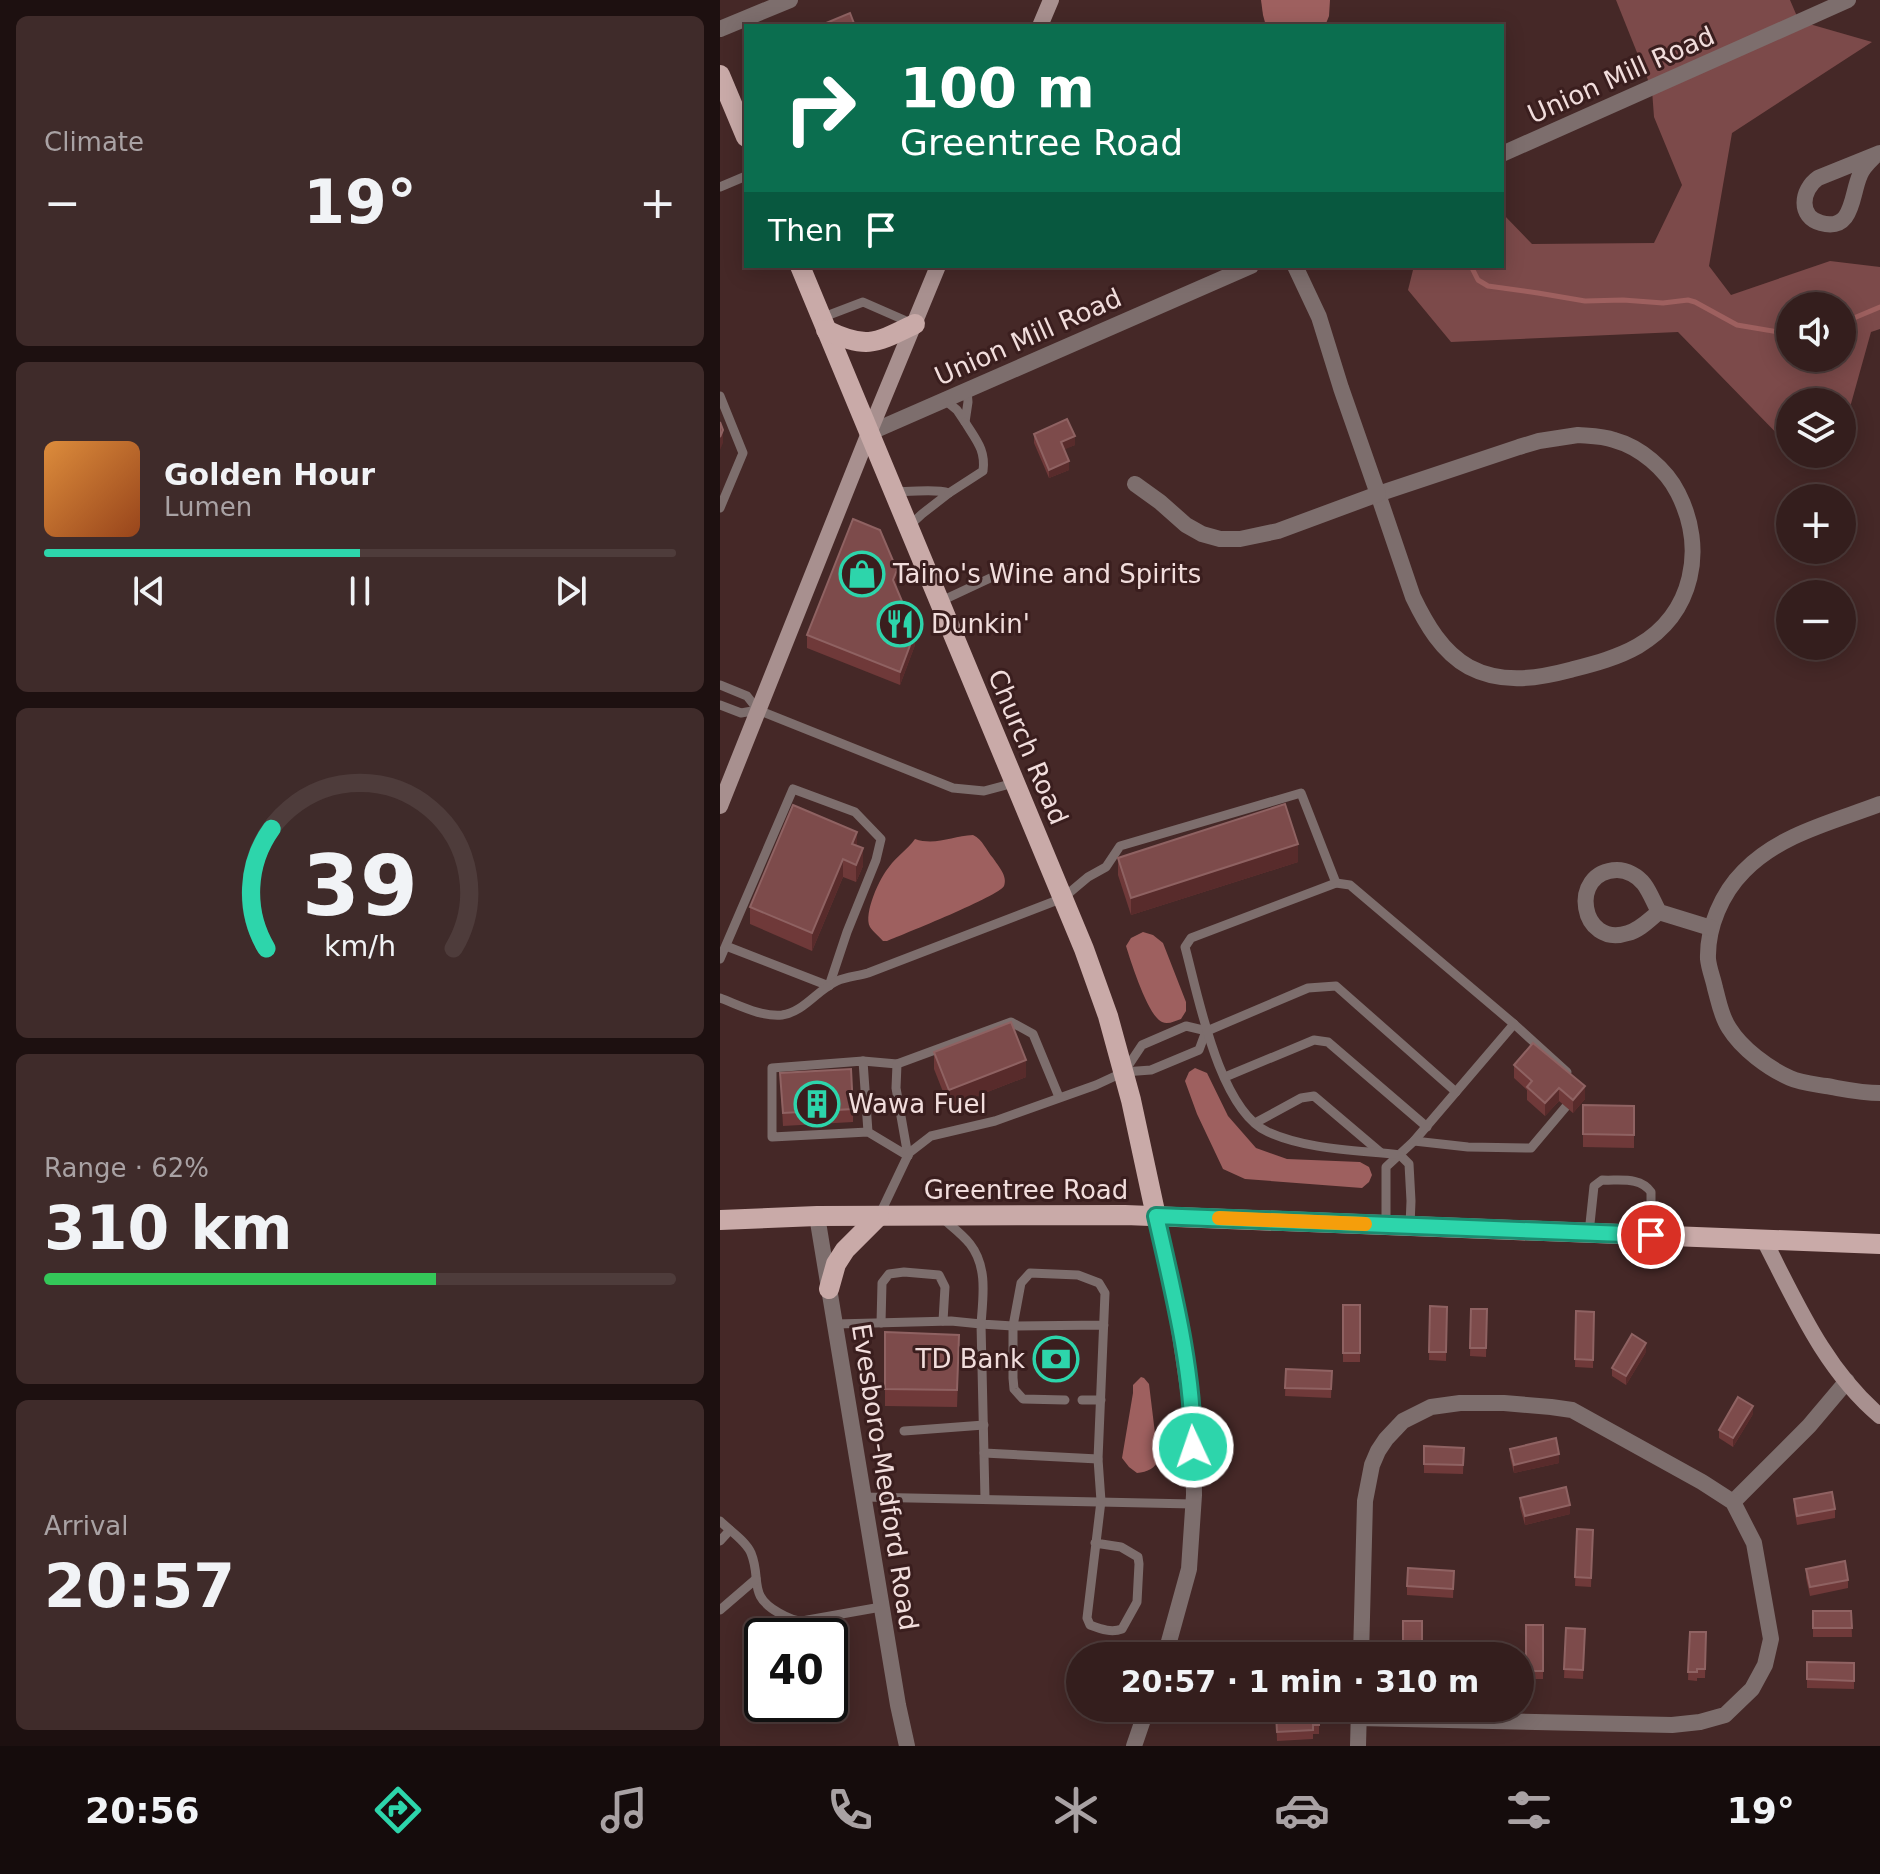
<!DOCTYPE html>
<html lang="en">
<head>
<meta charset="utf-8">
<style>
  body { margin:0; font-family:"DejaVu Sans",sans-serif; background:#3f2b2a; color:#f1f3f6; height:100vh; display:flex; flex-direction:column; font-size:30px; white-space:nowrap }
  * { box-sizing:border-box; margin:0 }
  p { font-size:26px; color:#a9a2a4 }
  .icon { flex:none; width:44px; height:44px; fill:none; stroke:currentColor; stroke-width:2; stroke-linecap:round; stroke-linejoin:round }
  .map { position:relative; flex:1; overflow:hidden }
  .panel { display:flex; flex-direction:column; gap:16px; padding:16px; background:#1d1010; width:720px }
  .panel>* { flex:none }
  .guide { position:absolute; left:24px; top:24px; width:760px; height:244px; border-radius:0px; box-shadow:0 4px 20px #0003,0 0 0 2px #4e3c3b; background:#0b6e4f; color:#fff; overflow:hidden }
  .tools { position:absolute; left:1056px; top:292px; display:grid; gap:16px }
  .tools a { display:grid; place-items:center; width:80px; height:80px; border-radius:50%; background:#341e1d; box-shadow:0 4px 20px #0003,0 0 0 2px #4e3c3b; font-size:40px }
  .speed { position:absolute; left:24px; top:1618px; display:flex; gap:16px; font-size:40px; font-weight:700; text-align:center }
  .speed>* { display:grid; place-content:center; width:104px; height:104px; border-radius:50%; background:#341e1d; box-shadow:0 4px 20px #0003,0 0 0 2px #4e3c3b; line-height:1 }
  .speed .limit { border:4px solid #111; border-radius:12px; background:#fff; color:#111 }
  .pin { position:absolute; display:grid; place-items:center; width:68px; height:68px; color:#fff; margin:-34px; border:4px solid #fff; border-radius:50%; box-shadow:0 2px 8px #0007 }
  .me { position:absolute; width:88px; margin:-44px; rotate:357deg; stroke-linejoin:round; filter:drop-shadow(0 0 6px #0008) }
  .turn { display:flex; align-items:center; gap:28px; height:168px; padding:0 24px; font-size:36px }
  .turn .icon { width:104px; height:104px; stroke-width:2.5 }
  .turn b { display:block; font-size:56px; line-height:68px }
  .then { display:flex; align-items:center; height:76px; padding:0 24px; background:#0003; gap:16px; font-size:30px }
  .big { font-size:60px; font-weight:800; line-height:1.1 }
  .panel .tile { flex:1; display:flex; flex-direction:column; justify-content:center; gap:12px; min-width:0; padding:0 28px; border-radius:12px; background:#3f2b2a }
  .panel .dial { align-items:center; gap:0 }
  .dial svg { height:208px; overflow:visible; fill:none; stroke:#4e3c3b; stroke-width:7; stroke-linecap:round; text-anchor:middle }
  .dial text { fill:#f1f3f6; stroke:none }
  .song { display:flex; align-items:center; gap:24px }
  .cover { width:96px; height:96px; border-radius:12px; background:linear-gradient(135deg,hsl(30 70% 55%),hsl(20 70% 35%)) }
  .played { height:8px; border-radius:4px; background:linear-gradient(90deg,#2dd5ab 50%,#4e3c3b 50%) }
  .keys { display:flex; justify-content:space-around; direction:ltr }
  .heat { display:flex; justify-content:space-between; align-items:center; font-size:44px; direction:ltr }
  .charge { height:12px; border-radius:6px; background:linear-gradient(90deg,#34c759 62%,#4e3c3b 0) }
  .trip { position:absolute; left:346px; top:1642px; width:468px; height:80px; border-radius:40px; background:#341e1d; box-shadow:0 4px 20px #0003,0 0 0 2px #4e3c3b; font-weight:800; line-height:80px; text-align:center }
  .menu { display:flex; height:128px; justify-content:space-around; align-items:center; background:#150c0c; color:#a9a2a4 }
  .menu .icon { width:56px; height:56px }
  .menu .on { color:#2dd5ab }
  .menu b { font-size:36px; color:#f1f3f6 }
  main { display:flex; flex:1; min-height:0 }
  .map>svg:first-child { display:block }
</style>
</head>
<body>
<main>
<section class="panel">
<div class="tile"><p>Climate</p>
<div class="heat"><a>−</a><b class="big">19°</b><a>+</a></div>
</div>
<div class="tile">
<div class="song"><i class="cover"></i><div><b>Golden Hour</b><p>Lumen</p></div></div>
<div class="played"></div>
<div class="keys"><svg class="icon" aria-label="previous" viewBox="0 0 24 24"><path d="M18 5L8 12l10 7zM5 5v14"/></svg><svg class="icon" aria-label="pause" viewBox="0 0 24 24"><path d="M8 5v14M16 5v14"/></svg><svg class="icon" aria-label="next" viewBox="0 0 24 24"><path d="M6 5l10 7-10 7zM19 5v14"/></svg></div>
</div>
<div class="tile dial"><svg viewBox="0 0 100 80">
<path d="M14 69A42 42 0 1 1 86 69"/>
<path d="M14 69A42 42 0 0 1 16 23" stroke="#2dd5ab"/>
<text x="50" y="56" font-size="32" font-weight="700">39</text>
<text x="50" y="72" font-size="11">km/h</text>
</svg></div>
<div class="tile"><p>Range · 62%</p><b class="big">310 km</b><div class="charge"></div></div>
<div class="tile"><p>Arrival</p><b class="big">20:57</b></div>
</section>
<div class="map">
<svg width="1160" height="1746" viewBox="0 0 1160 1746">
  <rect width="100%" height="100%" fill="#452827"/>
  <path fill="#7c4a4a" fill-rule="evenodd" d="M896 0H1070L1079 21 1152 42 1012 133 989 266 1011 295 1110 261 1160 267V329L1151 332 1122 436V402H1070V447L958 332 731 342 688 290 694 266H782V213L812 244 934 243 962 185 934 117 932 90ZM1070 306H1122V358H1070Z"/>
  <g fill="#9e605f">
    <polygon points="541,0 610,0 609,16 605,26 546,26 543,15"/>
    <path d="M253 835C263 840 266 850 273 858 278 866 288 876 284 886 279 896 184 934 167 941H163C159 936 153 932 150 927 143 914 160 877 169 867 177 856 187 850 195 839 215 846 233 836 253 835Z"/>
    <path d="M423 932 433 935 443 943 466 1002V1011L461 1019C455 1021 448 1025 442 1022 428 1016 411 962 406 946L411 938Z"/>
    <polygon points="475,1068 487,1073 508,1116 536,1148 567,1159 640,1162 649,1167 652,1175 649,1182 642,1188 525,1179 503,1169 477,1114 465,1081 469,1072"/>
    <path d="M421 1377 424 1378 429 1384 438 1458C437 1468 427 1472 417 1473L409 1467 402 1458 413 1393V1385Z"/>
  </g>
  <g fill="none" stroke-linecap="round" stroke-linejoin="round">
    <g stroke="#9e605f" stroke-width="5">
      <polyline points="751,266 758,280 768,286 818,293 865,301 903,300 943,303 968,300 975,302 1017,325 1070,334"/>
      <polyline points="1122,323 1160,307"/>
    </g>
    <g stroke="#7d6e6d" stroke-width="9">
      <polyline points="0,187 26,176"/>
      <polyline points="101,318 143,302 191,323"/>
      <polyline points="0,396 23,453 0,508"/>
      <polyline points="225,400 237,410 245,422 248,402 247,390"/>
      <path d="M175 491C192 493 213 488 229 493L202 514 188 527"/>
      <path d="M229 493 263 471C266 450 256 440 245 422"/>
      <polyline points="219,602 296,566"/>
      <polyline points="0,685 27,696 38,710"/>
      <polyline points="0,705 21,713 38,710 233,788 264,791 294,783"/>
      <polyline points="0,959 73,789 135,812 161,839 156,860 127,932 109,986 6,946"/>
      <path d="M0 998C19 1005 41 1017 62 1015 84 1012 97 990 117 981 126 977 138 976 148 973L343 898 368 877 386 867 400 846 581 793 616 883"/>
      <polyline points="143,1061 177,1064"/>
      <polyline points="406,1069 422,1045 466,1026 487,1031 588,988 616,986 736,1092"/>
      <polyline points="505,1077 594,1040 608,1042 707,1127"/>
      <polyline points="535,1123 581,1098 594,1096 660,1152"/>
      <polyline points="148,1132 143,1061 52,1068 52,1137 148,1132 188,1156"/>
      <polyline points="694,1141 748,1147 811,1148 854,1097"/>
      <polyline points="188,1156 176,1088 177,1064 291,1022 313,1034 339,1097"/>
      <polyline points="159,1216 189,1153 211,1136 275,1121 376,1085 404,1072 431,1070 479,1050 486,1031"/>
      <path d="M222 1218C231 1226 242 1234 250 1244 268 1267 263 1297 261 1324L293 1326V1378L294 1389 303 1399 345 1400"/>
      <polyline points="666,1225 666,1167 694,1141 794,1024"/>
      <path d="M690 1226 691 1201 689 1164 680 1155C637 1150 588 1150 548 1132 499 1110 478 995 465 947L471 938 616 883 630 885 794 1024 847 1072"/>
      <path d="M869 1233 874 1186 882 1180C899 1181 920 1176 931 1192V1234"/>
      <polyline points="161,1323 162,1283 169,1274 184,1272 219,1275 225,1287 223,1321"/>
      <polyline points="116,1324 231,1321 261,1324 265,1499"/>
      <polyline points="362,1400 381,1400"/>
      <polyline points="184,1431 264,1425"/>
      <polyline points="264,1453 378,1459"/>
      <polyline points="143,1497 473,1504"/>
      <path d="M0 1521C9 1530 26 1541 31 1553 42 1580 27 1595 59 1613 66 1617 73 1621 82 1621L161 1607"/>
      <polyline points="0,1541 10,1530"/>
      <path d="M375 1543 401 1547 418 1557 419 1564 417 1602 402 1629C391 1633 381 1629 370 1625L367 1618 381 1501 378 1459 385 1293 379 1283 358 1275 310 1273 301 1283 293 1326 384 1325"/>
      <polyline points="0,1610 36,1579"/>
    </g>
    <g stroke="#7d6e6d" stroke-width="16">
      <polyline points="0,29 70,0"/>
      <path d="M1156 155C1150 161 1143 167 1140 175 1131 194 1134 232 1101 223 1078 217 1081 190 1098 178L1160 153"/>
      <path d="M858 435C870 436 883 436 894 440 920 447 946 469 958 493 986 548 974 613 918 646 897 658 873 664 850 670 816 679 781 684 749 667 722 652 706 624 693 597L658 494 799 447 819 441Z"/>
      <polyline points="415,484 440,502 466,525 482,534 500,539 520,539 558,531 658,494 621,388 599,317 575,266"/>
      <path d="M1160 804C1113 822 1060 834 1024 871 1002 893 987 927 988 959 989 969 993 978 995 988 999 1002 1001 1016 1009 1028 1022 1049 1048 1068 1070 1078 1081 1083 1094 1084 1106 1086 1124 1089 1141 1093 1160 1093"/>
      <path d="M939 912C934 903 930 892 924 884 918 876 907 870 897 870 848 871 860 949 908 933 920 930 930 919 939 912L991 928"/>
      <polyline points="97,1216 178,1705 187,1746"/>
      <polyline points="1013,1502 1089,1426 1127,1381"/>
      <polyline points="639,1718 952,1725 980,1722 1005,1715 1032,1689 1045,1665 1051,1639 1034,1543 1013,1502 982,1482 852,1410 831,1407 784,1403 740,1403 711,1407 683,1421 666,1439 658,1451 652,1465 645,1501 641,1656"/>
      <polyline points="638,1746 639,1708"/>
    </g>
    <g stroke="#7d6e6d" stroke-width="16">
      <polyline points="782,154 1128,0"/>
      <polyline points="149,433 531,266"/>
      <polyline points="436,1216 455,1301 473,1423 474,1495 469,1569 445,1656"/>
      <polyline points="414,1746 427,1708"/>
    </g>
    <g stroke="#a8908f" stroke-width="16">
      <polyline points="320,26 331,0"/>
      <polyline points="0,806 149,433 218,266"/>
      <path d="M1044 1240C1076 1302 1105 1370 1160 1416"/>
    </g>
    <g stroke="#c9aaa8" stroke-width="20">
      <polyline points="0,75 26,137"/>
      <polyline points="80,266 364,949 388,1016 411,1100 436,1216"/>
      <path d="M106 330C147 350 156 343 195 324"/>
      <polyline points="0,1220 97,1216 405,1215 1160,1244"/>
      <polyline points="109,1289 116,1264 125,1250 159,1216"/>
    </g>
  </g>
  <g fill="#6f3939">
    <polygon points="314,434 355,445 344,449 349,470 329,478 314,443"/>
    <polygon points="177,583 176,586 195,645 180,685 87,648 87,635"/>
    <polygon points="137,846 143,866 136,882 123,877 92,951 30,924 30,907"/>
    <polygon points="398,858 578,862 411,915 398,875"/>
    <polygon points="214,1052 306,1077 229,1107 214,1069"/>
    <polygon points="794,1065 865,1099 853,1113 839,1101 825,1116 807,1100 807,1090 794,1078"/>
    <polygon points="60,1073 133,1109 133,1122 63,1126"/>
    <polygon points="863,1105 914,1106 914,1148 863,1147"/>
    <rect x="623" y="1305" width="17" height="57"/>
    <polygon points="710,1306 727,1307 726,1361 709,1360"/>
    <polygon points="751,1309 767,1309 766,1357 750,1356"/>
    <polygon points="856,1311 874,1312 873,1368 855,1367"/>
    <polygon points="165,1332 239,1353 237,1407 165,1406"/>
    <polygon points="926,1352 906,1385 892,1376 892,1368"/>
    <polygon points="566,1369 612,1371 611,1398 565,1396"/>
    <polygon points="1033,1414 1013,1447 999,1438 999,1430"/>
    <polygon points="704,1446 744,1448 743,1474 704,1473"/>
    <polygon points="790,1449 839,1463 794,1473 790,1457"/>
    <polygon points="800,1498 850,1514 805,1525 800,1507"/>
    <polygon points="1074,1499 1115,1509 1115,1518 1077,1525 1074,1508"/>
    <polygon points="857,1529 873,1530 871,1587 855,1586"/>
    <polygon points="1086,1569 1128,1580 1128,1588 1090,1596 1086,1578"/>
    <polygon points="734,1571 733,1598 687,1595 687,1586"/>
    <polygon points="1093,1611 1131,1611 1132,1637 1093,1637"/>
    <rect x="806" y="1625" width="17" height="54"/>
    <polygon points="846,1628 865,1629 863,1679 844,1678"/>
    <polygon points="970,1632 986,1632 985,1678 977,1678 977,1681 968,1680"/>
    <polygon points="1134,1663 1134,1689 1087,1688 1087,1679"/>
    <polygon points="599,1712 599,1734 593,1734 593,1739 557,1741 556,1714"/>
  </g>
  <g fill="#582b2b">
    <polygon points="3,430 3,443 0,450 0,437"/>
    <polygon points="355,436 355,445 341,451 341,442"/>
    <polygon points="349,461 349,470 329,478 329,470"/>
    <polygon points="177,570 177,583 173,593 173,580"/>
    <polygon points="195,632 195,645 180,685 180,672"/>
    <polygon points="137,832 137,850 132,844"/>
    <polygon points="578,844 578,862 411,915 411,898"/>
    <polygon points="143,848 143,866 136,882 136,865"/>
    <polygon points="123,859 123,877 92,951 92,933"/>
    <polygon points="306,1060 306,1077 229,1107 229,1090"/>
    <polygon points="865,1086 865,1099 853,1113 853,1100"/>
    <polygon points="839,1088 839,1101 825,1116 825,1103"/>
    <polygon points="926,1343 926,1352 906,1385 906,1376"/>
    <polygon points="1033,1406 1033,1414 1013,1447 1013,1438"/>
    <polygon points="839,1454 839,1463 794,1473 794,1465"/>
    <polygon points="850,1505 850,1514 805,1525 805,1516"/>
  </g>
  <g fill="#7d4b4b" stroke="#8f6262" stroke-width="2">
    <polygon points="130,13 135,26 99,26"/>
    <polygon points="347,419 355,436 341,442 349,461 329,470 314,434"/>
    <polygon points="0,422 3,430 0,437"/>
    <polygon points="133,519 160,530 177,570 173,580 195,632 180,672 87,635"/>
    <polygon points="565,804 578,844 411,898 398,858"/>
    <polygon points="73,805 137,832 132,844 143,848 136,865 123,859 92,933 30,907"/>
    <polygon points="291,1022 306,1060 229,1090 214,1052"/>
    <polygon points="813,1043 865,1086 853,1100 839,1088 825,1103 807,1087 812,1081 794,1065"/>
    <polygon points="131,1069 133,1109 63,1113 60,1073"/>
    <polygon points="863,1105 914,1106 914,1135 863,1134"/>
    <rect x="623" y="1305" width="17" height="48"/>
    <polygon points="710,1306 727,1307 726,1352 709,1352"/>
    <polygon points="751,1309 767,1309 766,1348 750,1348"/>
    <polygon points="856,1311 874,1312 873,1360 855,1359"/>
    <polygon points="165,1332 239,1335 237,1390 165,1389"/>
    <polygon points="912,1334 926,1343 906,1376 892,1368"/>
    <polygon points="566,1369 612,1371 611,1389 565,1388"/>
    <polygon points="1018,1397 1033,1406 1013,1438 999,1430"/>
    <polygon points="836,1438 839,1454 794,1465 790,1449"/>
    <polygon points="704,1446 744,1448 743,1465 704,1464"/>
    <polygon points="846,1487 850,1505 805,1516 800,1498"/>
    <polygon points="1112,1492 1115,1509 1077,1516 1074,1499"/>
    <polygon points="857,1529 873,1530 871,1578 855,1577"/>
    <polygon points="1125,1561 1128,1580 1090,1587 1086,1569"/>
    <polygon points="688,1568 734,1571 733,1589 687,1586"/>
    <polygon points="1093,1611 1131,1611 1132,1628 1093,1628"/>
    <rect x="683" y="1621" width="19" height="35"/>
    <rect x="806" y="1625" width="17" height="46"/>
    <polygon points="846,1628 865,1629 863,1670 844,1669"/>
    <polygon points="970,1632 986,1632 985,1669 977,1669 977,1672 968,1672"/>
    <polygon points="1087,1662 1134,1663 1134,1681 1087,1679"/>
    <polygon points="599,1712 599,1725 593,1725 593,1730 557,1732 556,1714"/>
  </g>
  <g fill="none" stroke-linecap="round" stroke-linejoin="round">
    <g stroke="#1d8a6f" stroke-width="20">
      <path id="route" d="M473 1447C473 1369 453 1291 436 1216L931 1235"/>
    </g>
    <use href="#route" stroke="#2dd5ab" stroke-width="14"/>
    <polyline stroke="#f59e0b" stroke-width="14" points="499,1218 645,1224"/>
  </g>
  <defs>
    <g id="shop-ring" transform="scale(2.3)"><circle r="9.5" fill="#3a1e1e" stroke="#2dd5ab" stroke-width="1.5"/><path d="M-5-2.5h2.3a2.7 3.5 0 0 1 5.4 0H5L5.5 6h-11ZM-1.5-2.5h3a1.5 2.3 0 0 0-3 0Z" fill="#2dd5ab"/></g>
    <g id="restaurant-ring" transform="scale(2.3)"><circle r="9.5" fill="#3a1e1e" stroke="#2dd5ab" stroke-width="1.5"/><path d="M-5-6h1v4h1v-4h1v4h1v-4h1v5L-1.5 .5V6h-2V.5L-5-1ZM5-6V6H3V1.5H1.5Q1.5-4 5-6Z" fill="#2dd5ab"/></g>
    <g id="building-ring" transform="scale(2.3)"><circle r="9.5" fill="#3a1e1e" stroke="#2dd5ab" stroke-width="1.5"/><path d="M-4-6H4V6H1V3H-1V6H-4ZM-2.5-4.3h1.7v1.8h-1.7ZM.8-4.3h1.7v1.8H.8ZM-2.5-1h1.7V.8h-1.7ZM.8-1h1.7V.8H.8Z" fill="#2dd5ab"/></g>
    <g id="bank-ring" transform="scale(2.3)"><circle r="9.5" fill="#3a1e1e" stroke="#2dd5ab" stroke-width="1.5"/><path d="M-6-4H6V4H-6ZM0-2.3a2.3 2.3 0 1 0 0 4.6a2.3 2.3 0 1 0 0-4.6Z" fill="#2dd5ab"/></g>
  </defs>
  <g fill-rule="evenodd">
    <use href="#shop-ring" x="142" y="574"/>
    <use href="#restaurant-ring" x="180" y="624"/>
    <use href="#building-ring" x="97" y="1104"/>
    <use href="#bank-ring" x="336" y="1359"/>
  </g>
  <g text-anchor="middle" stroke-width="6" stroke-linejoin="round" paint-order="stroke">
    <g font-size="26" fill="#f1dddc" stroke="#3a1e1e">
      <text transform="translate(901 75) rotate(-24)" y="9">Union Mill Road</text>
      <text transform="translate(308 337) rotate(-24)" y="9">Union Mill Road</text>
      <text transform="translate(308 747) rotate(67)" y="9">Church Road</text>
      <text x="306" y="1199">Greentree Road</text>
      <text transform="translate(165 1477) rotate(81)" y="9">Evesboro-Medford Road</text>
    </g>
    <g font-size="26" fill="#f1dddc" stroke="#3a1e1e" text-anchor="start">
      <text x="173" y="583">Taino's Wine and Spirits</text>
      <text x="211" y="633">Dunkin'</text>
      <text x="128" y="1113">Wawa Fuel</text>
      <text x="305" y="1368" text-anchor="end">TD Bank</text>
    </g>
  </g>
</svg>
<div class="tools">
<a><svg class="icon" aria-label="sound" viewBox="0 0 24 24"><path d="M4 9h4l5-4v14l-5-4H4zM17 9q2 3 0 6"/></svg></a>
<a><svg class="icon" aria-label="layers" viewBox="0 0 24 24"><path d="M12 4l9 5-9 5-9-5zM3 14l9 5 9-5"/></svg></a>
<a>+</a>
<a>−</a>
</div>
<div class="speed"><div class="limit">40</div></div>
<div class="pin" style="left:931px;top:1235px;background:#d93025"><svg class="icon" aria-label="arrive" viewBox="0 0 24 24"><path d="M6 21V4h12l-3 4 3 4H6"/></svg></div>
<svg class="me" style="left:473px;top:1447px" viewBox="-20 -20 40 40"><circle r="17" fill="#2dd5ab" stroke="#fff" stroke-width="3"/><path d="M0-11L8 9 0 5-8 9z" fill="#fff"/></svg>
<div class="trip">20:57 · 1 min · 310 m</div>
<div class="guide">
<div class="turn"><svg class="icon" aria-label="right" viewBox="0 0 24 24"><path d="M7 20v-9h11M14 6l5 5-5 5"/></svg><div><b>100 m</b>Greentree Road</div></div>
<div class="then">Then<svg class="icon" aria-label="arrive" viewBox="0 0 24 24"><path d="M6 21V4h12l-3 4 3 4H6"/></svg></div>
</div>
</div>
</main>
<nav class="menu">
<b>20:56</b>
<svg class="icon on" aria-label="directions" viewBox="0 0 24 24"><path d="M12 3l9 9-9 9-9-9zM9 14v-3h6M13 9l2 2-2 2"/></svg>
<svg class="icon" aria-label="music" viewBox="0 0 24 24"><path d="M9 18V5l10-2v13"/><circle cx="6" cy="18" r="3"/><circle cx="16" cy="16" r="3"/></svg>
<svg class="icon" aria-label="phone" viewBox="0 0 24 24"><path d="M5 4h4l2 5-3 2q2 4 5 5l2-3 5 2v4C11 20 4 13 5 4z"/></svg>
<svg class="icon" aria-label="climate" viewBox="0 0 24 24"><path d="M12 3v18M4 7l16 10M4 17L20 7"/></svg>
<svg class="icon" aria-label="car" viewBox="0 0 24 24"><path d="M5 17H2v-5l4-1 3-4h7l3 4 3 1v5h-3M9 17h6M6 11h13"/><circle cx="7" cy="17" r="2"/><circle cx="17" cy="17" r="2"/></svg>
<svg class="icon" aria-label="filters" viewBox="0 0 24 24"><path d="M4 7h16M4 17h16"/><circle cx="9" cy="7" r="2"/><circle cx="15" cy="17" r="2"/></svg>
<b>19°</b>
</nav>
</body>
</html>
